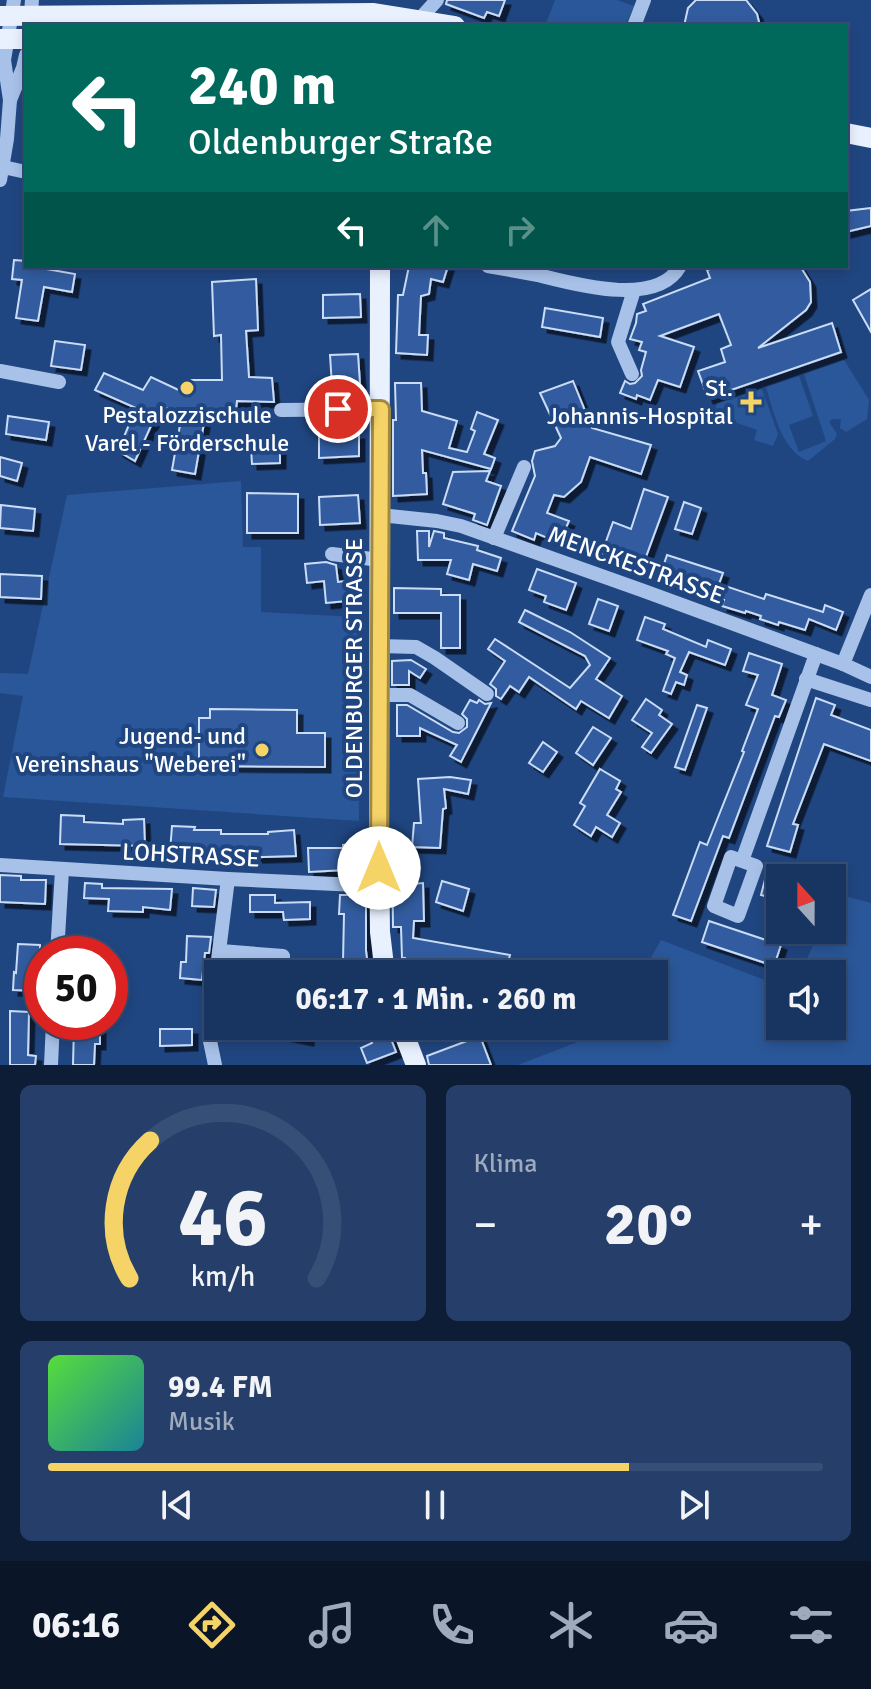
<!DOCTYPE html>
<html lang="de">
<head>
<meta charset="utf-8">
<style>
  body { margin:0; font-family:Signika,sans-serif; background:#253f6a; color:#f1f3f6; height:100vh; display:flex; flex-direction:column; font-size:30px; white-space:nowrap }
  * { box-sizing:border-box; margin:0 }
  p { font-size:26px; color:#9faabd }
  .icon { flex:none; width:44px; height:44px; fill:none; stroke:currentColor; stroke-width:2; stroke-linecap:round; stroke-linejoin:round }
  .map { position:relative; height:1065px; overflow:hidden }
  .details { display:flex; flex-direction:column; gap:20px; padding:20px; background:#0d1d35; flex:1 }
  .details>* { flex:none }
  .top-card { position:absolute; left:24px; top:24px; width:824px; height:244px; border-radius:0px; box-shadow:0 4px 12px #0003,0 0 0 2px #364f76; background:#00695c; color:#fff; overflow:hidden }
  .needle { width:52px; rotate:339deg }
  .controls { position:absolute; left:766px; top:864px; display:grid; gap:16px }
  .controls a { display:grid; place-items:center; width:80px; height:80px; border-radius:0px; background:#183461; box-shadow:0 4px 12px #0003,0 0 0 2px #364f76; font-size:40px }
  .speed { position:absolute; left:24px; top:936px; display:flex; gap:16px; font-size:40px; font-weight:700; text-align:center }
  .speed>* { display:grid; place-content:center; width:104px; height:104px; border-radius:50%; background:#183461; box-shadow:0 4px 12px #0003,0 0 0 2px #364f76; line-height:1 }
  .speed .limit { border:12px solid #d22; background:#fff; color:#111 }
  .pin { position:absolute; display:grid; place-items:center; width:68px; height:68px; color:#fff; margin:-34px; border:4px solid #fff; border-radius:50%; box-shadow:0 2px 8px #0007 }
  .me { position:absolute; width:88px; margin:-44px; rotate:0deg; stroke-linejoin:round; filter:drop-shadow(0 0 6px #0008) }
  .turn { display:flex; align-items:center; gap:28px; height:168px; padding:0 32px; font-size:36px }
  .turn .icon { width:104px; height:104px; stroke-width:2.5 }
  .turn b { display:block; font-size:56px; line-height:68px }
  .lanes { display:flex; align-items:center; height:76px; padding:0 32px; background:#0003; justify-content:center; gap:40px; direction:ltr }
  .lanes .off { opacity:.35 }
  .big { font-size:60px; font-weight:700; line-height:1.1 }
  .details .card { flex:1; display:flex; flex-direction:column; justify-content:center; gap:12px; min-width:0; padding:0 28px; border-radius:12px; background:#253f6a }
  .details .dial { align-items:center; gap:0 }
  .dial svg { height:208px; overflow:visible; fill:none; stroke:#364f76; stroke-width:7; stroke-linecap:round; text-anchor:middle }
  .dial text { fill:#f1f3f6; stroke:none }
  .song { display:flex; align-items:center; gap:24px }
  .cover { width:96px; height:96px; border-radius:12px; background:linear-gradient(135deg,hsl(110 70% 55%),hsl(190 70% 35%)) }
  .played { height:8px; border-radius:4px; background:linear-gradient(90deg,#f5d367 75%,#364f76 75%) }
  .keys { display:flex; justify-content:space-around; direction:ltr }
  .heat { display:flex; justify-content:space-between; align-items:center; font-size:44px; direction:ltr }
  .details .tiles { flex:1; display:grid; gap:20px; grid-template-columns:1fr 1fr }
  .card:last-child { grid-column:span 2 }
  .trip { position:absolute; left:204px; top:960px; width:464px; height:80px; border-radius:0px; background:#183461; box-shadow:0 4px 12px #0003,0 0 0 2px #364f76; font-weight:700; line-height:80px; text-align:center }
  .tab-bar { display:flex; height:128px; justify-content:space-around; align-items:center; background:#0a1527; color:#9faabd }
  .tab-bar .icon { width:56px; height:56px }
  .tab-bar .selected { color:#f5d367 }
  .tab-bar b { font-size:36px; color:#f1f3f6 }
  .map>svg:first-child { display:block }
</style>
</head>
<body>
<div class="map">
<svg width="871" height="1065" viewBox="0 0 871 1065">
  <defs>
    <filter id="shadow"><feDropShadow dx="5.5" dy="5.5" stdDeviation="0" flood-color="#0009"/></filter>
  </defs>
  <rect width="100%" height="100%" fill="#204681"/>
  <g fill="#2a5799">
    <polygon points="555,0 617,0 634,6 625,26 545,26"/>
    <path d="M844 360 869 400 867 419 846 432 840 428 841 419H832L829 422 837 434 835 439 808 461C781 450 774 412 766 387L799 376 813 416 789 425 799 452 826 441 804 374Z"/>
    <polygon points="762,389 778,434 773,446 754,440 757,430 714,415 717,403"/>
    <polygon points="241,481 243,547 261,547 261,612 357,617 359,821 3,797 23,696 0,693 0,673 28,674 67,495"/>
    <polygon points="837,894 871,903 871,1065 518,1065 601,1033 611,1026 654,1026 654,974 642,974 661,940 780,986 780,1026 832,1026 832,974 800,974 820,930 832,930 832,904"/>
  </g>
  <g fill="#305c9f" stroke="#cadcf6" stroke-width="2" filter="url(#shadow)">
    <polygon points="447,0 505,0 499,16 487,12 484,18 446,4"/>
    <polygon points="696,0 746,0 757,14 760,26 684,26 688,8"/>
    <polygon points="871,208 871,226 846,232 846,211"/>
    <polygon points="14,260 26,261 26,266 47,266 46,269 75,274 72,292 44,287 38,321 16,318 22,280 12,279"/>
    <polygon points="409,266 448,266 443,282 431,279 429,294 421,296 419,335 428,335 427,355 396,353 398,295 403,295"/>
    <polygon points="720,266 800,266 810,282 811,302 806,310 758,348 832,323 841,352 708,398 698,371 725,362 721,349 731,345 719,314 660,336 694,347 680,387 658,380 650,400 637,395 636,399 620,393 625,381 630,384 635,383 642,376 641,370 646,352 639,350 642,342 630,339 636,323 637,314 646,311 643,304 710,278 707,270"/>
    <polygon points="256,279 258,330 246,331 249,377 272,378 274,402 237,401 235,419 205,417 195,474 172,470 182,414 160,406 135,461 118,451 136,408 95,390 104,373 143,390 151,377 185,393 188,380 222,380 221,335 214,336 212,282"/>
    <polygon points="871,289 871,332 853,300"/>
    <polygon points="360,294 361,317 323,318 323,295"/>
    <polygon points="545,308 603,318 600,337 542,327"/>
    <polygon points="55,341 85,345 81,370 51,366"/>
    <polygon points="358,354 360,384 332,386 330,355"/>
    <polygon points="573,381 592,428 651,445 641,474 590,457 581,482 564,497 554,495 547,513 569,521 559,543 536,533 534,540 512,531 535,476 532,461 535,451 555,446 561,438 540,393"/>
    <polygon points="395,383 421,383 422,411 457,421 449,448 467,452 475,431 471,429 477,412 498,420 484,454 495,458 491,469 422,450 423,473 426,473 427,494 393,496 393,420 396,420"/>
    <polygon points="8,416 49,422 46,440 6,434"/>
    <polygon points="359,434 359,456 319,458 319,436"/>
    <polygon points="280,446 280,463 252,464 251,448"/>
    <polygon points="0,457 22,463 17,481 0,476"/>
    <polygon points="490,471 486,481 501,486 487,525 473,520 475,514 443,504 453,472"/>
    <polygon points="644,489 668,497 640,573 600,558 613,522 631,529"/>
    <polygon points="247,493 298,494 298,533 247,533"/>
    <polygon points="358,495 360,523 320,525 319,497"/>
    <polygon points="684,502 701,508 692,534 675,529"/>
    <polygon points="1,505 35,509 33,531 0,528"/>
    <polygon points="417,531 429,531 429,547 434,531 444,533 444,538 478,546 477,550 501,558 497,571 473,564 469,580 447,574 451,560 418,560"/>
    <polygon points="667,555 723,573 719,584 764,599 766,594 823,612 825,605 843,612 836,630 809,619 805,630 779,622 778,625 760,619 761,616 746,611 745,613 722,606 724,600 659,579"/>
    <polygon points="326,562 336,565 338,582 356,580 358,600 326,603 324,581 307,583 305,564"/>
    <polygon points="537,569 576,583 566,610 544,602 546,596 529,590"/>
    <polygon points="0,574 42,576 41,599 0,597"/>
    <polygon points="394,588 441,589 441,595 460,595 460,648 441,648 441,613 394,613"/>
    <polygon points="598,599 618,606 609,631 589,624"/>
    <polygon points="525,610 570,632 610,658 596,679 622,696 609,718 581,701 576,709 529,677 519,692 510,686 501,699 496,696 496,689 490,684 505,661 488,649 495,639 570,688 590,665 585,656 519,622"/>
    <polygon points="645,617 665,624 663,629 706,647 708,640 731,649 725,665 689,652 680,672 687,675 684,685 676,682 671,694 663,691 675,658 666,654 668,651 637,640"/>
    <polygon points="749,653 782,664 772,695 786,700 779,717 775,716 729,838 723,836 691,921 673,915 700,842 707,845 744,752 742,751 758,709 746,705 758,675 743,671"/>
    <polygon points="411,660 426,669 420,678 409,671 409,685 392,685 392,661"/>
    <polygon points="816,698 835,705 831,715 871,730 871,761 824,744 793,824 798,825 790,852 767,846"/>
    <polygon points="646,699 662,710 659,715 672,724 651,753 642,747 652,733 632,720"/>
    <polygon points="470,700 477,703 479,700 485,704 491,703 461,762 450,756 457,745 420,728 420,736 397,736 397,705 407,705 453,732 459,733 467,727 467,719 462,714"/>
    <polygon points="697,705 707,708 685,770 675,767"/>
    <polygon points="210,709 297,710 297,733 325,733 325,767 199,766 199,718 210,718"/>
    <polygon points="593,727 611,738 593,765 576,753"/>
    <polygon points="543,742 557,752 543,772 529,763"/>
    <polygon points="600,769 620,781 616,789 621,792 607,815 620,823 612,837 596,827 591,836 574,825 585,806 580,803"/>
    <polygon points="450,777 471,780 468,794 444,789 446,808 443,809 440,848 412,847 414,823 421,823 418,779"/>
    <polygon points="61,815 84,816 84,822 123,824 123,820 144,819 145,846 60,844"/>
    <polygon points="172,826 195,827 194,830 221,830 221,834 268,834 268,832 294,830 296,856 234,858 234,855 170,852"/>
    <polygon points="363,843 364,869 309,872 308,848 343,848 343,845"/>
    <polygon points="392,850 410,850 410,881 412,881 412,884 423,883 424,921 414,921 413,938 510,955 506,970 406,974 405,958 402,958 401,927 393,927"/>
    <polygon points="767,872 780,876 780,900 761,895"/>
    <polygon points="0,875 21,876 21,880 46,880 45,904 0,902"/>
    <polygon points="442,881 469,889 463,911 436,902"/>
    <polygon points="85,883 102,884 102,888 172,889 170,910 143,907 143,912 108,911 109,899 84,898"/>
    <polygon points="193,888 216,890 214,907 192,906"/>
    <polygon points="250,895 275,895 275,903 310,902 310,919 284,920 283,912 250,912"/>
    <polygon points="340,895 366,895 366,951 369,974 331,974 329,964 343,962 344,914 339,914"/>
    <polygon points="709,921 781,945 774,966 702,942"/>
    <polygon points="187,936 211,937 209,953 205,953 202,980 180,978 181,962 186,962"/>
    <polygon points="18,944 40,945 40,991 13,990 14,972 16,973"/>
    <polygon points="10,1011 29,1012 28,1055 36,1056 35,1065 10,1065"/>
    <polygon points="74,1025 100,1025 100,1044 95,1044 94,1065 73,1065"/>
    <polygon points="263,1026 310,1026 308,1040 263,1031"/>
    <polygon points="366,1026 386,1026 396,1052 367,1063 361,1048 372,1043"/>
    <polygon points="160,1029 192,1029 192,1045 160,1046"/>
    <polygon points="480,1036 491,1065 429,1065 427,1056"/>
  </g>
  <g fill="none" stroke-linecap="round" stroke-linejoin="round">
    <g stroke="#a7c1e8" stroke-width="14">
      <polyline points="418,21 437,0"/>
      <polyline points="30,26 32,0"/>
      <polyline points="634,26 644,0"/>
      <polyline points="10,100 23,68 26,55"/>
      <polyline points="3,167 26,172"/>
      <polyline points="0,180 7,139 10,100 4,60 14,0"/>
      <path d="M488 266C505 269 522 272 538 275 574 284 657 308 680 266"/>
      <polyline points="0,371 59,382"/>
      <polyline points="632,374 618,342 634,290"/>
      <polyline points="281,410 381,409"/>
      <polyline points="380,515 437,521 461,526 644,591 843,664 871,677"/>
      <polyline points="494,538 524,467"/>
      <polyline points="332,554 380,560"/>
      <polyline points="379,646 416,647 435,658 487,694"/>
      <polyline points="843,664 871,595"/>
      <polyline points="806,679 871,700"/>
      <polyline points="379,695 410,695 458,723"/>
      <polyline points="742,861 756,866 738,916 714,906 731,857 742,861 816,654"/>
      <polyline points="0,865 228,879 379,886"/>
      <polyline points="221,951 283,956 282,974"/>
      <polyline points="57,954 62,870"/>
      <polyline points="51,1065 53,1022"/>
      <polyline points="215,1065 210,1041 210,1024 228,879"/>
    </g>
    <g stroke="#e9f0fe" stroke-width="20">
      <polyline points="0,16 374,13 455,26"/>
      <polyline points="0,39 26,39"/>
      <polyline points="846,133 871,138"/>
      <polyline points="380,266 379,849 380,932 385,974"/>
      <polyline points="401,1026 416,1065"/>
    </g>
  </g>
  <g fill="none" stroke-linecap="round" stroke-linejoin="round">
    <g stroke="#9f8943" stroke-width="20">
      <polyline id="route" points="338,409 381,409 379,868"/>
    </g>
    <use href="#route" stroke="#f5d367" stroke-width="14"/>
  </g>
  <g fill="#f5d367" stroke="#204681" stroke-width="3">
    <circle cx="187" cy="388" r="8"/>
    <path d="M747 390h8v8h8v8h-8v8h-8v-8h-8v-8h8z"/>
    <circle cx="262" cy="750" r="8"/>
  </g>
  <g text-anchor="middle" stroke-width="8" stroke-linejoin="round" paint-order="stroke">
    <g font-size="24" fill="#fff" stroke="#204681" text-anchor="end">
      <text x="733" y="396">St.<tspan x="733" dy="28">Johannis-Hospital</tspan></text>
      <text x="187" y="423" text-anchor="middle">Pestalozzischule<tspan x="187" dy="28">Varel - Förderschule</tspan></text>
      <text x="246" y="744">Jugend- und<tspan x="246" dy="28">Vereinshaus "Weberei"</tspan></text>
    </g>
    <g font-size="24" fill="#fff" stroke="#204681">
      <text transform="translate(636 565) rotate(20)" y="8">MENCKESTRASSE</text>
      <text transform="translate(354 668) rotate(-90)" y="8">OLDENBURGER STRASSE</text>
      <text transform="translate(191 855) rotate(3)" y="8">LOHSTRASSE</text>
    </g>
  </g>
</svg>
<div class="controls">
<a><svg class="needle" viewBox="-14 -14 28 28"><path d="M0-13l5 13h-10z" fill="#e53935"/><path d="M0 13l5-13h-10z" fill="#9faabd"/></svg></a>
<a><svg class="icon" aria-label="sound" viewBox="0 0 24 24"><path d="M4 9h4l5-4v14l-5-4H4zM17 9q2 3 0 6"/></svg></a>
</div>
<div class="speed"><div class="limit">50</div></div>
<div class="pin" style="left:338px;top:409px;background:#d93025"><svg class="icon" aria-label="arrive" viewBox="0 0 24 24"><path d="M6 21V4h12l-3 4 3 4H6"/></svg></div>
<svg class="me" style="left:379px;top:868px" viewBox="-20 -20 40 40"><circle r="19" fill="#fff"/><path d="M0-13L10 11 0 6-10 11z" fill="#f5d367"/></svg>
<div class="trip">06:17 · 1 Min. · 260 m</div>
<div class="top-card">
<div class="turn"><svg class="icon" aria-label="left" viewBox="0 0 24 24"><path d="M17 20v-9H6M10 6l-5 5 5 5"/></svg><div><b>240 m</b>Oldenburger Straße</div></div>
<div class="lanes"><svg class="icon" aria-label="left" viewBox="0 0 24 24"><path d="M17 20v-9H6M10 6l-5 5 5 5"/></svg><svg class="icon off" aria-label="ahead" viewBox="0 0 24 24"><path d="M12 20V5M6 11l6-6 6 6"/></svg><svg class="icon off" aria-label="right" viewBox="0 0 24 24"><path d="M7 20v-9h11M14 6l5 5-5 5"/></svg></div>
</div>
</div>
<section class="details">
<div class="tiles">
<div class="card dial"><svg viewBox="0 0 100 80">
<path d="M14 69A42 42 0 1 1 86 69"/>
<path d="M14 69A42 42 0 0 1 22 16" stroke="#f5d367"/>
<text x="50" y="56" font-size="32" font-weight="700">46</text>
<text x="50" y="72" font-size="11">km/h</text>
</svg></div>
<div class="card"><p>Klima</p>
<div class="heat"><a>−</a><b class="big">20°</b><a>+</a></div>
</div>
<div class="card">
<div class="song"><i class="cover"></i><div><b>99.4 FM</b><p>Musik</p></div></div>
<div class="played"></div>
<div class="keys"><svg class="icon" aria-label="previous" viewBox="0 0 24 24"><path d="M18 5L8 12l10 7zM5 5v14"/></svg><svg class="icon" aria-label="pause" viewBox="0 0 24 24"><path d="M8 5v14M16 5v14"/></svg><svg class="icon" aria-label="next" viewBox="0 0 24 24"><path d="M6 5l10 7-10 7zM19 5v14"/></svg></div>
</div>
</div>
</section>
<nav class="tab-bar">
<b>06:16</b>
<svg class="icon selected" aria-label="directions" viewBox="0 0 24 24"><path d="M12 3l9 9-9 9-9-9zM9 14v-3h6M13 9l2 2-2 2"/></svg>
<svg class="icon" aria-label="music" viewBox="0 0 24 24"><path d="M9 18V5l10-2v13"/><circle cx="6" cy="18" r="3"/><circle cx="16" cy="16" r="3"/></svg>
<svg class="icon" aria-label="phone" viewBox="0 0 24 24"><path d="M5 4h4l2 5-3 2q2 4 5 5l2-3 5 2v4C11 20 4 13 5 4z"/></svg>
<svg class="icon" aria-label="climate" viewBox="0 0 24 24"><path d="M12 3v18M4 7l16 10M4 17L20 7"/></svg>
<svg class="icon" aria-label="car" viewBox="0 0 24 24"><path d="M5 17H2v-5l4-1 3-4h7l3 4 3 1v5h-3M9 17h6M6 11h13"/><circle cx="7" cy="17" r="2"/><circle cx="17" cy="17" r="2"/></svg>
<svg class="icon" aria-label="filters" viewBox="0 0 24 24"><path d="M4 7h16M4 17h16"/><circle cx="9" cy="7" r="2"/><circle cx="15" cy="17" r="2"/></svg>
</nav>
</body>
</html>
